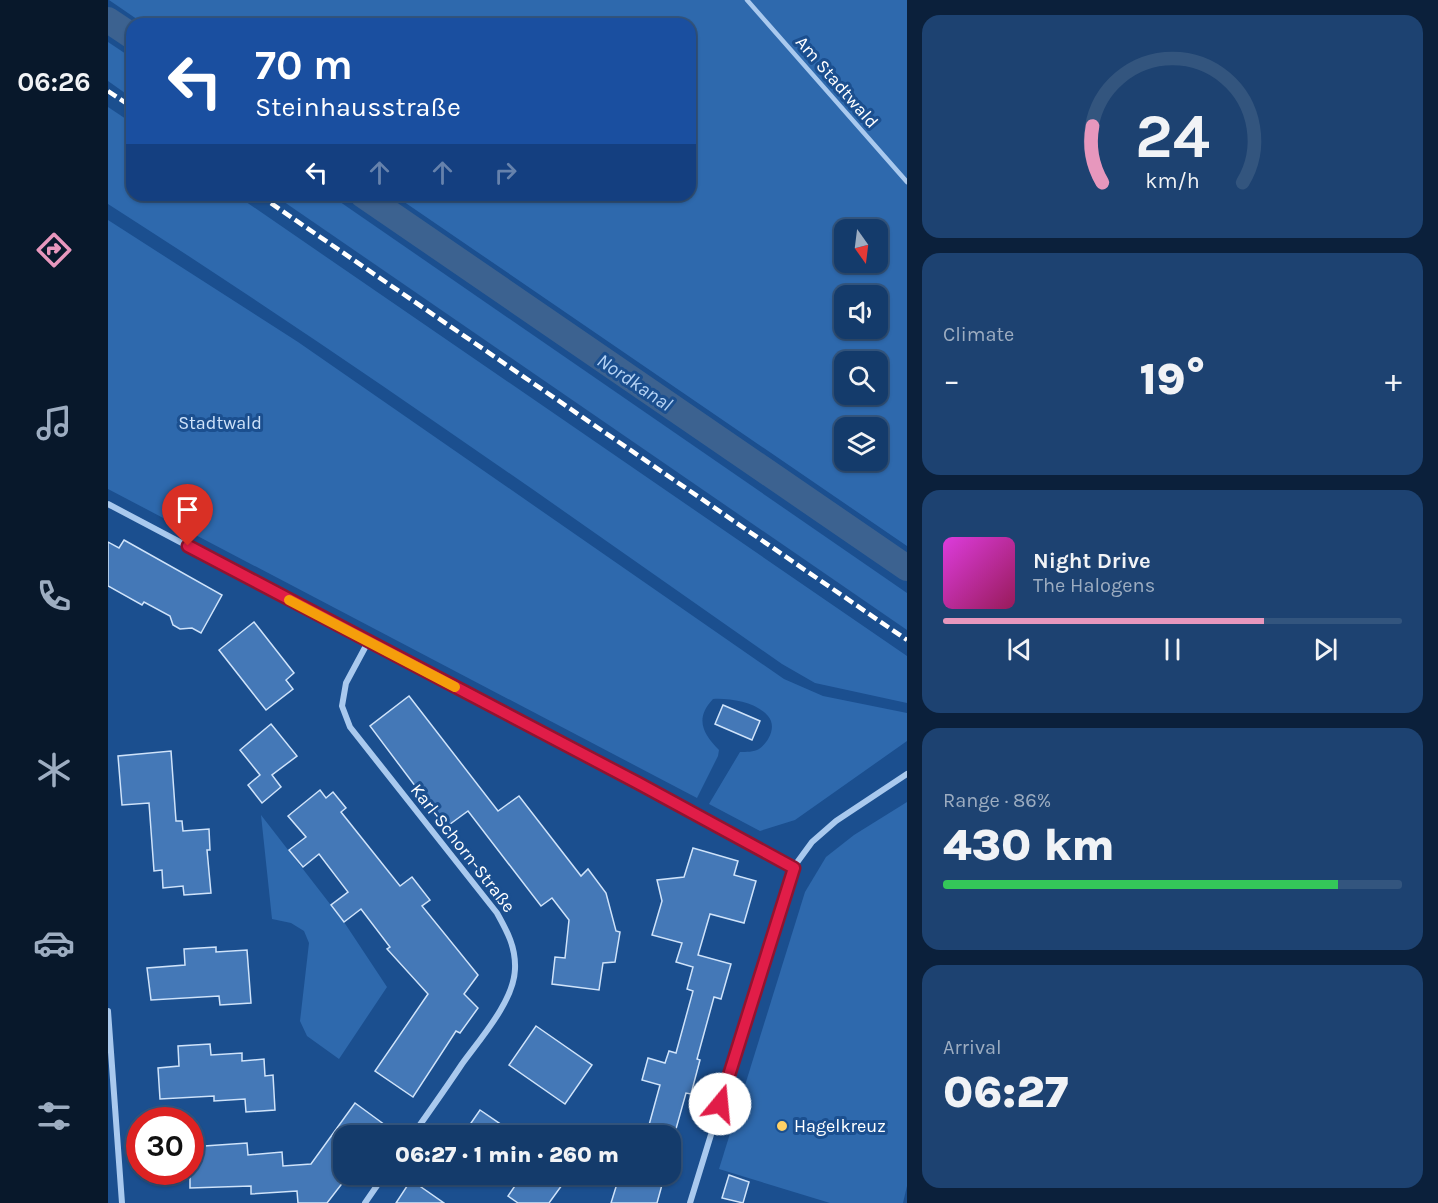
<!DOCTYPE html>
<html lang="en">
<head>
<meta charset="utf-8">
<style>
  body { margin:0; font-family:Karla,sans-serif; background:#1d4271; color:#f1f3f6; height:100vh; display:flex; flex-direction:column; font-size:22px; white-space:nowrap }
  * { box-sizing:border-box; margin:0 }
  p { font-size:20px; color:#9dadc1 }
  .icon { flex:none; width:33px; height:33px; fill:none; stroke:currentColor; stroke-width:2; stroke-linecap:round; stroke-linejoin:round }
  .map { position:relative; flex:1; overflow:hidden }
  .sheet { display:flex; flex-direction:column; gap:15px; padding:15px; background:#0b203b; width:531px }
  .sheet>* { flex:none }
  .guide { position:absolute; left:18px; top:18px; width:570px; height:183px; border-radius:18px; box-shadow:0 2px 4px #0004,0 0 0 2px #33557e; background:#1a4fa0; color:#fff; overflow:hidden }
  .needle { width:39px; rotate:166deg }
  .fabs { position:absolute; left:726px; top:219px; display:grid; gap:12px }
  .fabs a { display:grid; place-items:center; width:54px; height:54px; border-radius:12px; background:#143b6b; box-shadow:0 2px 4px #0004,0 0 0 2px #33557e; font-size:30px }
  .speed { position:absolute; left:18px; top:1107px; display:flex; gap:12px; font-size:30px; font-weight:700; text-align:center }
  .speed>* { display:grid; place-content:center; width:78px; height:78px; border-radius:50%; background:#143b6b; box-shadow:0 2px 4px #0004,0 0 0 2px #33557e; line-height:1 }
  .speed .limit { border:9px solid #d22; background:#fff; color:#111 }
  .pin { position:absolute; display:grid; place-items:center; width:51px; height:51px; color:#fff; margin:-62px -26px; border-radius:50% 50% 50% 0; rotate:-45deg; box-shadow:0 0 6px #0007 }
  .pin .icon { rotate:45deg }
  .me { position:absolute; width:66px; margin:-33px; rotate:17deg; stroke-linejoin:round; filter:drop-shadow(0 0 4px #0008) }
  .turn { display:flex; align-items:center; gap:21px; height:126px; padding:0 30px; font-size:27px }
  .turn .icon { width:78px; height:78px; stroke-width:2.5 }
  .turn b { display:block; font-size:42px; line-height:51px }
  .lanes { display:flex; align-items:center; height:57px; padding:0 30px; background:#0003; justify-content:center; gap:30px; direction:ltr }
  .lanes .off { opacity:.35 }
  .big { font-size:45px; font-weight:800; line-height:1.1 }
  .sheet .widget { flex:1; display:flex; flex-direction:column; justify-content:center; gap:9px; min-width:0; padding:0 21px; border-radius:18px; background:#1d4271 }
  .sheet .dial { align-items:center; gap:0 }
  .dial svg { height:156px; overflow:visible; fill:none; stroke:#33557e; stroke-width:7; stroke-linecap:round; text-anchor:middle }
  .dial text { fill:#f1f3f6; stroke:none }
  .song { display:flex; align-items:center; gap:18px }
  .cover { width:72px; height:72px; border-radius:9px; background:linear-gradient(135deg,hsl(300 70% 55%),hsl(330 70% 35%)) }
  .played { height:6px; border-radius:3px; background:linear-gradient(90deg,#e797bd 70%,#33557e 70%) }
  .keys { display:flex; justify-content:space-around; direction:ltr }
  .heat { display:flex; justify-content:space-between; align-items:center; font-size:33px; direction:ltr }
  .charge { height:9px; border-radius:4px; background:linear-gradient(90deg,#34c759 86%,#33557e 0) }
  .trip { position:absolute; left:225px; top:1125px; width:348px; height:60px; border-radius:18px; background:#143b6b; box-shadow:0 2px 4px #0004,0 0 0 2px #33557e; font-weight:800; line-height:60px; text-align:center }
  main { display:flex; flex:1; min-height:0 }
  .tabs { display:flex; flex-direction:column; width:108px; justify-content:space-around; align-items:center; background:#08182b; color:#9dadc1 }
  .tabs .icon { width:42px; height:42px }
  .tabs .selected { color:#e797bd }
  .tabs b { font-size:27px; color:#f1f3f6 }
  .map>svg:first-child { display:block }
</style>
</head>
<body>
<main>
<nav class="tabs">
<b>06:26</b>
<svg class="icon selected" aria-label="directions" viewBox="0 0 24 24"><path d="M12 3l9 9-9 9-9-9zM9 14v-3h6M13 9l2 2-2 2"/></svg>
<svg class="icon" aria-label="music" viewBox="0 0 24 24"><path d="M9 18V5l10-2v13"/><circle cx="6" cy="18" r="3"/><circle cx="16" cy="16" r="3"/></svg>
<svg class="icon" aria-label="phone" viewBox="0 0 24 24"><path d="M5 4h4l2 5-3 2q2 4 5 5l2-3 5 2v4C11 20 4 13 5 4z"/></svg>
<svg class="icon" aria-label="climate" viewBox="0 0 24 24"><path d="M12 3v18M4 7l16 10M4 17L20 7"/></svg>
<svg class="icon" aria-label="car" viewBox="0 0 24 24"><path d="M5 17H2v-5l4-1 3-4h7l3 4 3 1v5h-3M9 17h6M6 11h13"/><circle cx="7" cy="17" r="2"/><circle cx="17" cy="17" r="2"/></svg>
<svg class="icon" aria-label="filters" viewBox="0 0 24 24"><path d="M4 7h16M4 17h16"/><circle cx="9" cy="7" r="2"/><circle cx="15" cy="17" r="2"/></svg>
</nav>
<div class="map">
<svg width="799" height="1203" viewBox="0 0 799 1203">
  <rect width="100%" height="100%" fill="#1b4f8f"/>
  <g fill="#2e69ad" fill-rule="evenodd">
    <path d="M1 0H799V546L286 195H582V24H36ZM736 230H770V262H736ZM736 296H770V328H736ZM736 362H770V394H736ZM736 428H770V460H736Z"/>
    <polygon points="0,42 24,58 24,98 0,81"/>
    <path d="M0 107 24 123V195H128L799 656V703L707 683 674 664C451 508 229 350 0 204Z"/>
    <polygon points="166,195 222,195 799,593 799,630"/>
    <path d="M0 220 190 342 676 679 715 696 799 713V741L687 820 652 831 601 804 632 752C638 752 646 752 651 749 661 742 669 726 660 716 648 702 622 698 605 699 587 718 594 733 611 750L610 756 589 798 0 489Z"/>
    <polygon points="799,802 799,1186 795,1203 722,1203 611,1169 697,892 718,857 746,835"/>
    <polygon points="153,815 236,922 279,987 231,1059 199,1036 192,1021 201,943 196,931 183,923 164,919"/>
  </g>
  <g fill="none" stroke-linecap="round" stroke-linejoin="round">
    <g stroke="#3c6290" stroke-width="26">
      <polyline points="0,20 24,36"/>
      <polyline points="255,195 799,568"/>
    </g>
  </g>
  <g fill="#4478b7" stroke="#cfe3fa" stroke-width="1.5">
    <polygon points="16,540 114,595 93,633 84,628 72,629 65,625 62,616 36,602 34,605 0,586 0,542 11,548"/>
    <polygon points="146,622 186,673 178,680 185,689 158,710 111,650"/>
    <polygon points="301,696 390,811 411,796 473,876 480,869 498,893 508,931 512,932 507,962 495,963 491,990 444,984 447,957 457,958 461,920 444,898 433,906 360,811 338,827 262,726"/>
    <polygon points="615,705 652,721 644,740 607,724"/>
    <polygon points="163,724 189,756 164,775 173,787 154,803 140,785 152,775 132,750"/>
    <polygon points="63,751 68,821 74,821 75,831 101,829 102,850 99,850 103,893 76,895 75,886 55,888 54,870 46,871 41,803 14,805 10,756"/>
    <polygon points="212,790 218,798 225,792 238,808 233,812 292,886 304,877 322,900 314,906 370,975 356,994 370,1008 352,1033 348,1031 305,1097 267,1071 320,994 279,949 282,947 253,909 236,922 223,905 240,892 211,854 195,867 181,850 198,837 180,816"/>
    <polygon points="585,848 630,861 626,875 648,881 636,923 602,914 590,955 623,964 613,999 606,997 589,1059 592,1060 583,1094 578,1093 566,1136 538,1136 552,1085 534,1080 540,1058 557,1063 561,1051 568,1053 585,991 579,989 585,967 568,962 574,943 544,935 554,901 549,880 576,877"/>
    <polygon points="108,947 108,952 139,950 143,1003 112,1005 111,996 43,1000 39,968 77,965 76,949"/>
    <polygon points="428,1026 484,1065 457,1104 401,1065"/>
    <polygon points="102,1044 103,1055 134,1053 134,1061 156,1059 157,1076 165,1075 167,1110 138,1112 137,1099 106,1101 106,1096 52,1099 50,1068 71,1066 70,1046"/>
    <polygon points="247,1103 292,1136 236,1136 236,1181 219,1203 190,1203 189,1191 143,1194 143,1186 82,1188 82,1147 139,1143 140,1155 174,1152 175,1166 203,1164"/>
    <polygon points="372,1110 410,1136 354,1136"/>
    <polygon points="415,1174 462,1174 441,1203 410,1203 400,1196"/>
    <polygon points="512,1174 557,1174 549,1203 503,1203"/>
    <polygon points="621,1175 641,1182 635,1203 614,1198"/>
    <polygon points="303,1180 336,1203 288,1203"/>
  </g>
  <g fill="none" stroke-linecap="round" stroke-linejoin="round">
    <polyline stroke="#a9c9ee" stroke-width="4.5" points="639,0 799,182"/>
    <g stroke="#a9c9ee" stroke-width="6">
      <polyline points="0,504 510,773 685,868"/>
      <path d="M260 642 238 683 234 706 242 727 389 913C399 931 408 947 407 969 406 1001 372 1039 354 1064 338 1088 321 1112 304 1136"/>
      <polyline points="0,1011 14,1203"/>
      <polyline points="257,1203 277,1174"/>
      <polyline points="582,1203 685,868 704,842 728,821 799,774"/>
    </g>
    <g stroke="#fff" stroke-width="4.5" stroke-dasharray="10 4.5" stroke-linecap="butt">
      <polyline points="0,91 24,107"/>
      <polyline points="151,195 799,640"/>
    </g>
  </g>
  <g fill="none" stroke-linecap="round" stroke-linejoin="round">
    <g stroke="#92132f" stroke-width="15">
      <polyline id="route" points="80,546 530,783 686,868 612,1104"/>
    </g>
    <use href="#route" stroke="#e11d48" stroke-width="10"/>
    <polyline stroke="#f59e0b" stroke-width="10" points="181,600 347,687"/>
  </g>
  <circle fill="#ffd166" stroke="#1b4f8f" stroke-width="2" cx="674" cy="1126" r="6"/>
  <g text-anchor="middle" stroke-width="6" stroke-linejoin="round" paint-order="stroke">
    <g font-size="18" fill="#fff" stroke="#1b4f8f">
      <text transform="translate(729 82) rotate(49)" y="6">Am Stadtwald</text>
      <text transform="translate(355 848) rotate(52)" y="6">Karl-Schorn-Straße</text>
    </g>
    <g font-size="18" fill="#cfe3fa" stroke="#1b4f8f">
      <text x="112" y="429">Stadtwald</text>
    </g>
    <g font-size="18" fill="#fff" stroke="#1b4f8f" text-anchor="start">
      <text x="686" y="1132">Hagelkreuz</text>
    </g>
    <g font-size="20" font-style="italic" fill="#b5d3f5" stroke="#1b4f8f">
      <text transform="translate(527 382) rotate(34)" y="7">Nordkanal</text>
    </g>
  </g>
</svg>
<div class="fabs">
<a><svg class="needle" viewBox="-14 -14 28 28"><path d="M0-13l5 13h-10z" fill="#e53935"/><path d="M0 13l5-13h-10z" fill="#9dadc1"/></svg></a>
<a><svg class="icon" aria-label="sound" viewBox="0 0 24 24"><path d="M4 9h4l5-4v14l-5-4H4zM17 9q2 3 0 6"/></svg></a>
<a><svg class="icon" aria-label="search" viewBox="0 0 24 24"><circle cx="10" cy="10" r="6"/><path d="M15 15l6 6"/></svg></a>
<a><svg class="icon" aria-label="layers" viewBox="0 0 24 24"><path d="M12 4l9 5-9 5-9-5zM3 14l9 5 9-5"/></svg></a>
</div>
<div class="speed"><div class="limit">30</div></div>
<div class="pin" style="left:80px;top:546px;background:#d93025"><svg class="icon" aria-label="arrive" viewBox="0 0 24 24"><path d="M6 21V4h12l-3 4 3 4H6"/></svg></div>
<svg class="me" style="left:612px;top:1104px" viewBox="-20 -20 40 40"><circle r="19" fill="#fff"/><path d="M0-13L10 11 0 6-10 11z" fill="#e11d48"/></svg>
<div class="trip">06:27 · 1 min · 260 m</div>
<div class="guide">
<div class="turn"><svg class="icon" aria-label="left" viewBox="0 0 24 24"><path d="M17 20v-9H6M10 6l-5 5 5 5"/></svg><div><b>70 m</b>Steinhausstraße</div></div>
<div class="lanes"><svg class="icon" aria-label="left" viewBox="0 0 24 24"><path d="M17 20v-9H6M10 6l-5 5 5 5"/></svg><svg class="icon off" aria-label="ahead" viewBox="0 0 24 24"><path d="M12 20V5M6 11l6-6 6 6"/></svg><svg class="icon off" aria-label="ahead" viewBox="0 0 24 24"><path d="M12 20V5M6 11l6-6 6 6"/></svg><svg class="icon off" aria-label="right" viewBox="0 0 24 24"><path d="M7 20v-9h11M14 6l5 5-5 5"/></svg></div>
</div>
</div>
<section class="sheet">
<div class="widget dial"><svg viewBox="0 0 100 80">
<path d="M14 69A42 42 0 1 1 86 69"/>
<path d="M14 69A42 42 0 0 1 9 40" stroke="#e797bd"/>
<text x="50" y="56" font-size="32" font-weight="700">24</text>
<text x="50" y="72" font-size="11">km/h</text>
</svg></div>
<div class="widget"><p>Climate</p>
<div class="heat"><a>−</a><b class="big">19°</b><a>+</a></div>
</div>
<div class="widget">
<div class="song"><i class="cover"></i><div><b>Night Drive</b><p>The Halogens</p></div></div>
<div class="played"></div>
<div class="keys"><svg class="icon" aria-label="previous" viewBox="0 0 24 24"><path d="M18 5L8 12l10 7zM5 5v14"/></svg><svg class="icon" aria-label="pause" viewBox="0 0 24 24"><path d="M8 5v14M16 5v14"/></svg><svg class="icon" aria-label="next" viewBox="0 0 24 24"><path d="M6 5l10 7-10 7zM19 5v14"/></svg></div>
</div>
<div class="widget"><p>Range · 86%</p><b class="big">430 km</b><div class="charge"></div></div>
<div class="widget"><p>Arrival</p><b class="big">06:27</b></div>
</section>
</main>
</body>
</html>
